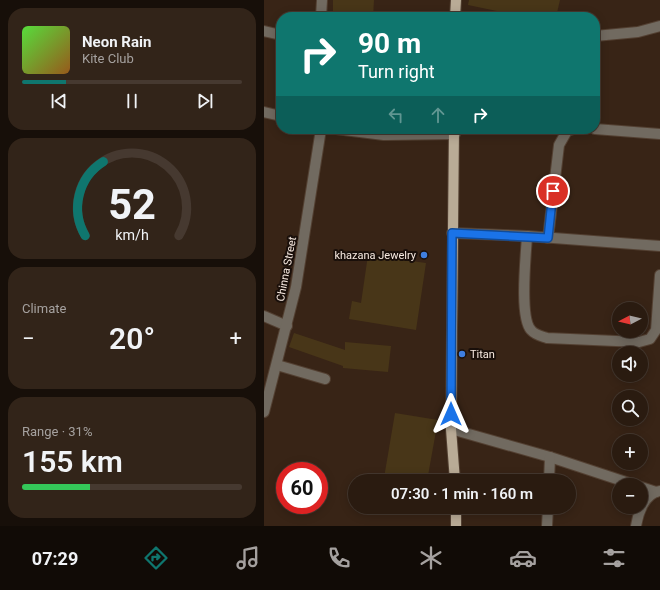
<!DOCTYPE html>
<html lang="en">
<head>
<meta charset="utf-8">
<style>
  body { margin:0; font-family:Roboto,sans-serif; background:#322419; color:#f1f3f6; height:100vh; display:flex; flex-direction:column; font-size:15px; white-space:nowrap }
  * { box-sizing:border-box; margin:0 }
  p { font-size:13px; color:#a5a19f }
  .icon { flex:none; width:22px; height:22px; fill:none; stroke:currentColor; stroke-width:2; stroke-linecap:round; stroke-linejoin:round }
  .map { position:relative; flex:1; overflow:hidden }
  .sheet { display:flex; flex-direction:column; gap:8px; padding:8px; background:#170f09; width:264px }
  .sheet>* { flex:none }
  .top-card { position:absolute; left:12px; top:12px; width:324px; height:122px; border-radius:16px; box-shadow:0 2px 10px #0003,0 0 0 1px #463930; background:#0f766e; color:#fff; overflow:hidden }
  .needle { width:26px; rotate:263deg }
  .buttons { position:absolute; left:348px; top:302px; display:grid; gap:8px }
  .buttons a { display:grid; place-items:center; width:36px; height:36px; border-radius:50%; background:#2a1b10; box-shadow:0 2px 10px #0003,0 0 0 1px #463930; font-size:20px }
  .speed { position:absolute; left:12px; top:462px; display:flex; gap:8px; font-size:20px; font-weight:700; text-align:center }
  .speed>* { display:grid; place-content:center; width:52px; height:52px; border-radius:50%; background:#2a1b10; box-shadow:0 2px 10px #0003,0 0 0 1px #463930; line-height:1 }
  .speed .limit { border:6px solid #d22; background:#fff; color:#111 }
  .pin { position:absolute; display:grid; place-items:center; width:34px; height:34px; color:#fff; margin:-17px; border:2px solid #fff; border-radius:50%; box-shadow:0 1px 4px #0007 }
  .me { position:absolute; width:44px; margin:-22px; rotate:0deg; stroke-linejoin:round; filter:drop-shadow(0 0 3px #0008) }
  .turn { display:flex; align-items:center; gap:14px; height:84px; padding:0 16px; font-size:18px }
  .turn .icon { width:52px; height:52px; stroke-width:2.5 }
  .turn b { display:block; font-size:28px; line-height:34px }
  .lanes { display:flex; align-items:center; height:38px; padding:0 16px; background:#0003; justify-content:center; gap:20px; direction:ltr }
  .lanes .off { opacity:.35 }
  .big { font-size:30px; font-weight:600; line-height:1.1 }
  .sheet .widget { flex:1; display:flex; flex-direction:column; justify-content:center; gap:6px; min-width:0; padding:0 14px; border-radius:16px; background:#322419 }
  .sheet .dial { align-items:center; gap:0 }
  .dial svg { height:104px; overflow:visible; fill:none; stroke:#463930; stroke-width:7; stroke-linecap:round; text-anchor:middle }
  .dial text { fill:#f1f3f6; stroke:none }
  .song { display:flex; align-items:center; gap:12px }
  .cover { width:48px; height:48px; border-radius:6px; background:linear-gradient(135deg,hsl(110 70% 55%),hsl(30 70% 35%)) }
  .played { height:4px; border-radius:2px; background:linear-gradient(90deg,#0f766e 20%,#463930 20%) }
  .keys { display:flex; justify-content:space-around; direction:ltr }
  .heat { display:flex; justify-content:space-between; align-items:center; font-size:22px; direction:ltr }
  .charge { height:6px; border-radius:3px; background:linear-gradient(90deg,#34c759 31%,#463930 0) }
  .trip { position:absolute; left:84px; top:474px; width:228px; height:40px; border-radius:20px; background:#2a1b10; box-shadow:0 2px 10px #0003,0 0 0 1px #463930; font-weight:600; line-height:40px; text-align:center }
  .dock { display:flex; height:64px; justify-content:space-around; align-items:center; background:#110b06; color:#a5a19f }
  .dock .icon { width:28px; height:28px }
  .dock .current { color:#0f766e }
  .dock b { font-size:18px; color:#f1f3f6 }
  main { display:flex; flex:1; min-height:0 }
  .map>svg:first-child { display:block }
</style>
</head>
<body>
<main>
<section class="sheet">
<div class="widget">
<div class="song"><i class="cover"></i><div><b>Neon Rain</b><p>Kite Club</p></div></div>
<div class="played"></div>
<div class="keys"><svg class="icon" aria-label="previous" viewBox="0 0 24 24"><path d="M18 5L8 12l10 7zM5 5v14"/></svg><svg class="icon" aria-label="pause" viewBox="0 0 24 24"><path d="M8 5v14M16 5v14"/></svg><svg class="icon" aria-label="next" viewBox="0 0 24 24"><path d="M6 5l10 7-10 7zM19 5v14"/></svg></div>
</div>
<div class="widget dial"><svg viewBox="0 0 100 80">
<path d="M14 69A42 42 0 1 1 86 69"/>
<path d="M14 69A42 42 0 0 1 28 12" stroke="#0f766e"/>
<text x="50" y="56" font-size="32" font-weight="700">52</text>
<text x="50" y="72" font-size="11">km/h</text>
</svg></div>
<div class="widget"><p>Climate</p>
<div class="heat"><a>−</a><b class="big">20°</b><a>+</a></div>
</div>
<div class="widget"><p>Range · 31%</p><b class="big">155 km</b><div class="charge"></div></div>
</section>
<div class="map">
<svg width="396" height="526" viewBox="0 0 396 526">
  <rect width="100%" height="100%" fill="#382416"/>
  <g fill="#483618">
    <polygon points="69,0 110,0 109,17 69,17"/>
    <polygon points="205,0 296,0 292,17 262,17 204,5"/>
    <polygon points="104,255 162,263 152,330 85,319 88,301 97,303"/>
    <polygon points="30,333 81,350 81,342 127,346 124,372 79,368 79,366 25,347"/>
    <polygon points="131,413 174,420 163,481 138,481 120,478"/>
  </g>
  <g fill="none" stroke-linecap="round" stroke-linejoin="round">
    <g stroke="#534032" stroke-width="12">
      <g id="minor">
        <polyline points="57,17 58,0"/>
        <polyline points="0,31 17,35"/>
        <polyline points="331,36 374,32 396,26"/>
        <polyline points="0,112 17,116"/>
        <polyline points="72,129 120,135 191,134"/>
        <polyline points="331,129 396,134"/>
        <polyline points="188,233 263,236 396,246"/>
        <path d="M263 236C262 255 255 317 267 330 271 335 277 336 283 338L375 342 386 339 392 330 396 275"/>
        <polyline points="284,238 295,145 303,131 309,129"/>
        <polyline points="0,316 23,326"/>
        <polyline points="13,365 61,379"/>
        <polyline points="0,412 32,287 57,129"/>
        <polyline points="187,429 286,457 371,485"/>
        <polyline points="285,481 286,457"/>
        <polyline points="377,487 392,492"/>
        <polyline points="283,526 284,507"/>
        <path d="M372 526C374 513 381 493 396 491"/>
      </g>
    </g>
    <g stroke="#534032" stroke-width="12">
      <g id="major">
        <polyline points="191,17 192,0"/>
        <polyline points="190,129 187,429 191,481"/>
        <polyline points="192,526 192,507"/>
      </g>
    </g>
    <use href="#minor" stroke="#716a60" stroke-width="10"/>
    <use href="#major" stroke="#b9ab96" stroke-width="10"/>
  </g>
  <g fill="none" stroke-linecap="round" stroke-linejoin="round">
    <g stroke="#114b97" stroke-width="10">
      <polyline id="route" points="187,414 188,233 284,238 289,191"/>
    </g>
    <use href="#route" stroke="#1a73e8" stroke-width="7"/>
  </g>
  <g fill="#3f7fe0" stroke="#190f0a" stroke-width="1.5">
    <circle cx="160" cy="255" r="4"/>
    <circle cx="198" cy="354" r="4"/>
  </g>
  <g text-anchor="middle" stroke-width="4" stroke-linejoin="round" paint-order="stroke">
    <g font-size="11" fill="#f8eae1" stroke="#190f0a" text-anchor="end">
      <text x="152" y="259">khazana Jewelry</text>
      <text x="206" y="358" text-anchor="start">Titan</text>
    </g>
    <g font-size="11" fill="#f8eae1" stroke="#190f0a">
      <text transform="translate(22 269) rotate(-79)" y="4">Chinna Street</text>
    </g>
  </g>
</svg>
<div class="buttons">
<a><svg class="needle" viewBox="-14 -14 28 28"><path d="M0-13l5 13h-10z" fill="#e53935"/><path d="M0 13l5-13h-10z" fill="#a5a19f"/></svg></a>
<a><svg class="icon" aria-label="sound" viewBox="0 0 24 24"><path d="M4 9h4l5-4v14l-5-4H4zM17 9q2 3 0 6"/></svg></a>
<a><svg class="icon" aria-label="search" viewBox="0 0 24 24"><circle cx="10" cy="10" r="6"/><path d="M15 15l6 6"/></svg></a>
<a>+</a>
<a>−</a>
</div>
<div class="speed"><div class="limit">60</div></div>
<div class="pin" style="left:289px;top:191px;background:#d93025"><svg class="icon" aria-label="arrive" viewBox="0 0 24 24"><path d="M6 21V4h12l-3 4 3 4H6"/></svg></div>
<svg class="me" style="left:187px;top:414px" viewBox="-20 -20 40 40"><path d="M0-17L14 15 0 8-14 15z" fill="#1a73e8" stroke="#fff" stroke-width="4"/></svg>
<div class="trip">07:30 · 1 min · 160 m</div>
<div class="top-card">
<div class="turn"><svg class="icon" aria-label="right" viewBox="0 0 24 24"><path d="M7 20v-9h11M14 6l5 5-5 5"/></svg><div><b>90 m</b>Turn right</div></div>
<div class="lanes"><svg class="icon off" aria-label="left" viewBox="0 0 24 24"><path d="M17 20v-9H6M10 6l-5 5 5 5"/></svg><svg class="icon off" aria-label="ahead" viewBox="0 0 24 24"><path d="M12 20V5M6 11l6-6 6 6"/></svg><svg class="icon" aria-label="right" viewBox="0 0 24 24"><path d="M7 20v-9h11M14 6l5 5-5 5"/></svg></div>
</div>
</div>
</main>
<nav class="dock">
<b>07:29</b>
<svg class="icon current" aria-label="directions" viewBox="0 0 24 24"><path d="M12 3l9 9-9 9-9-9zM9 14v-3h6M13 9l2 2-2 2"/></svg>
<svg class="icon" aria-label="music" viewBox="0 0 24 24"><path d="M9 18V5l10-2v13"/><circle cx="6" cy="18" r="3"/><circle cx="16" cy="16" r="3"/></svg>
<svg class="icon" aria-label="phone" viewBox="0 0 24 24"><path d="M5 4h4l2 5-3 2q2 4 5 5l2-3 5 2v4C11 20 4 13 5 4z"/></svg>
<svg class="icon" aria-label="climate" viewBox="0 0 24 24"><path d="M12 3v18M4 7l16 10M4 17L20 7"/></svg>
<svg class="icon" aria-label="car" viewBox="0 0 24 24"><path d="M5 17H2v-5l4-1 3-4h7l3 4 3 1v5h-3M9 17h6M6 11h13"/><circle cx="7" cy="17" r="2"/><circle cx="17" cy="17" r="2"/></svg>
<svg class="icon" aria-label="filters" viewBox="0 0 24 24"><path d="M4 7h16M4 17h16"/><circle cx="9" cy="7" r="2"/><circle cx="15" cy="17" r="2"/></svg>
</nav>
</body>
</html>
